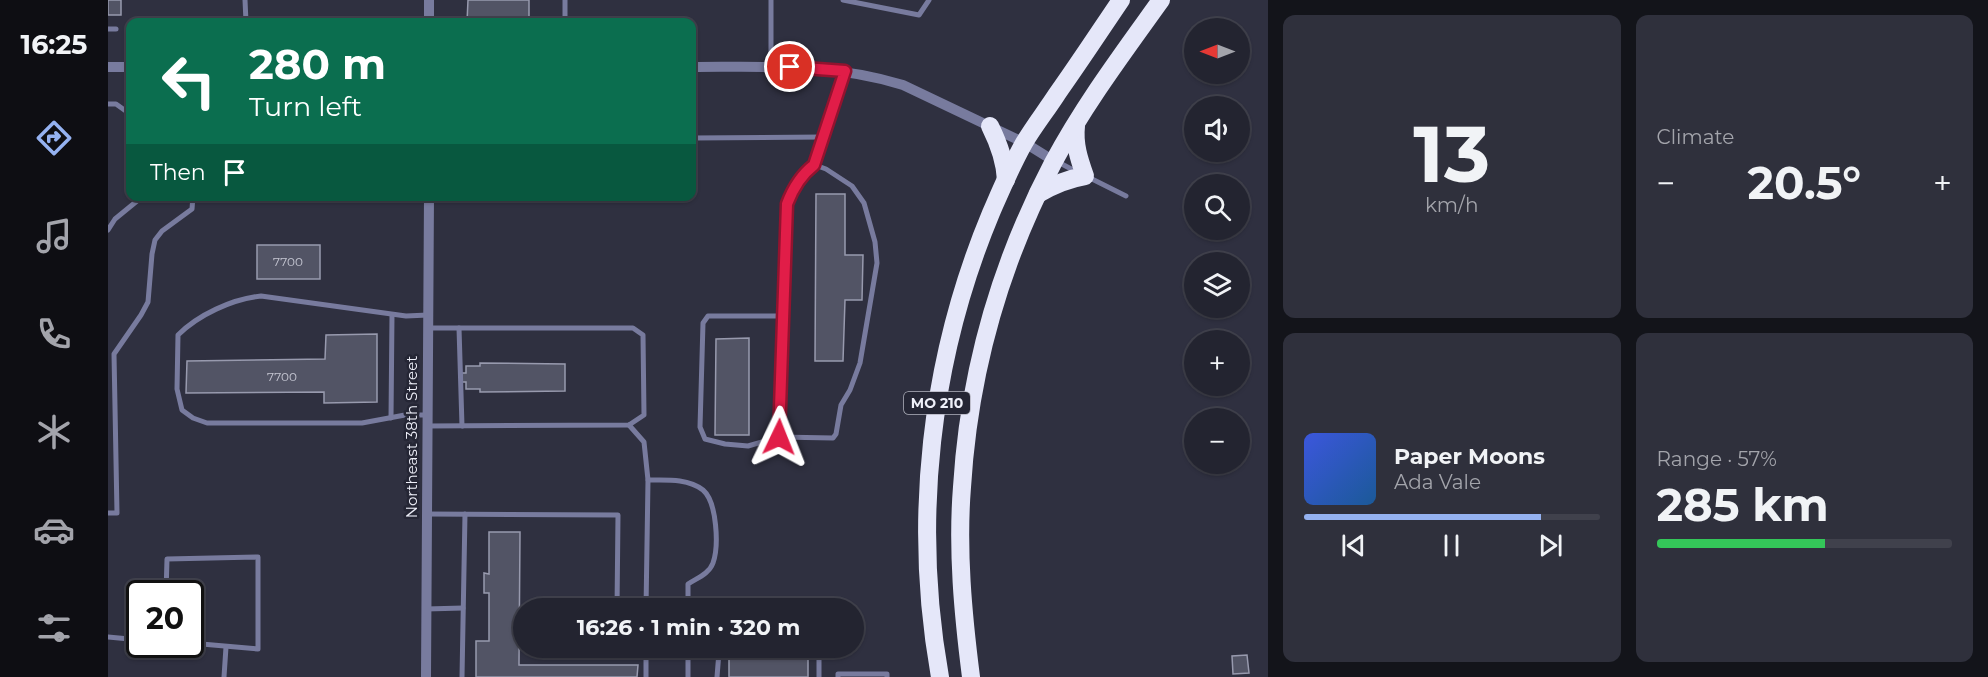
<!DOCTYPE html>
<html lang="en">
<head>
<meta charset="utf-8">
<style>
  body { margin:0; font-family:Montserrat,sans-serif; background:#2f303c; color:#f1f3f6; height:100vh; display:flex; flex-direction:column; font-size:22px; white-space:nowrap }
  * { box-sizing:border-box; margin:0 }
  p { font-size:20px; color:#a3a4ab }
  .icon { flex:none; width:33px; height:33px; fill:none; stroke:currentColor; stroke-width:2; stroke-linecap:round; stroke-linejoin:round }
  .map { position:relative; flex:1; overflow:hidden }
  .side { display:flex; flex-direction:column; gap:15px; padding:15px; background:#13141a; width:720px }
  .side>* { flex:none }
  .guide { position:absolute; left:18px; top:18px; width:570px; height:183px; border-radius:12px; box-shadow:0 2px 4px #0004,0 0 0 2px #40414c; background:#0b6e4f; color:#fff; overflow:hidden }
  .needle { width:39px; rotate:270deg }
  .tools { position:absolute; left:1076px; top:18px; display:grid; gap:12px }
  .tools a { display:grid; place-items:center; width:66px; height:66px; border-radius:50%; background:#232430; box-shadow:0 2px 4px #0004,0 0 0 2px #40414c; font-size:30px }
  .speed { position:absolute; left:18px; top:580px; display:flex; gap:12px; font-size:30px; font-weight:700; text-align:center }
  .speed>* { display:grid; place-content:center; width:78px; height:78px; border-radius:50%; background:#232430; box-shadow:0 2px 4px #0004,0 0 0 2px #40414c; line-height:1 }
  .speed .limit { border:3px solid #111; border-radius:9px; background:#fff; color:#111 }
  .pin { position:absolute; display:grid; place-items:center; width:51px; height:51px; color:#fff; margin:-26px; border:3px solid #fff; border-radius:50%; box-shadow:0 2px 6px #0007 }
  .me { position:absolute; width:66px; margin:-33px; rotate:2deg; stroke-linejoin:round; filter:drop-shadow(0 0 4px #0008) }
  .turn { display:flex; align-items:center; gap:21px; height:126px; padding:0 24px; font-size:27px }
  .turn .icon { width:78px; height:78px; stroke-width:2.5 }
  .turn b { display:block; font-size:42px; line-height:51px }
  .then { display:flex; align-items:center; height:57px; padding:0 24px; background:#0003; gap:12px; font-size:22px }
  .big { font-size:45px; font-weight:700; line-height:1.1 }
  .side .tile { flex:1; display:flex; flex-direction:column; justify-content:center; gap:9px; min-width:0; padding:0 21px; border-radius:12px; background:#2f303c }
  .side .dial { align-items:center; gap:0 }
  .dial b { font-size:78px; line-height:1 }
  .song { display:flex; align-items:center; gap:18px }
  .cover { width:72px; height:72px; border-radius:9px; background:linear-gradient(135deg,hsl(230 70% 55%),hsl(210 70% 35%)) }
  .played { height:6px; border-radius:3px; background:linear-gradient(90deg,#95b2f1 80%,#40414c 80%) }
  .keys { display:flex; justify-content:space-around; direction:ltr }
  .heat { display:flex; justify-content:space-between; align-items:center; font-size:33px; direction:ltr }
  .charge { height:9px; border-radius:4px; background:linear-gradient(90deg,#34c759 57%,#40414c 0) }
  .side .tiles { flex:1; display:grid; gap:15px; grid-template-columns:repeat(2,1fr) }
  .trip { position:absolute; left:405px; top:598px; width:351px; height:60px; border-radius:30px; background:#232430; box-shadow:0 2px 4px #0004,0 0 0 2px #40414c; font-weight:700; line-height:60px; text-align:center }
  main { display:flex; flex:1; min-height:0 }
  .tab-bar { display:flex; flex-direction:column; width:108px; justify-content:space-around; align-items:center; background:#0e0e13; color:#a3a4ab }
  .tab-bar .icon { width:42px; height:42px }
  .tab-bar .on { color:#95b2f1 }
  .tab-bar b { font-size:27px; color:#f1f3f6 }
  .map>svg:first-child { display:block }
</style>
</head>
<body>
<main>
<nav class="tab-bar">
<b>16:25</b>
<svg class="icon on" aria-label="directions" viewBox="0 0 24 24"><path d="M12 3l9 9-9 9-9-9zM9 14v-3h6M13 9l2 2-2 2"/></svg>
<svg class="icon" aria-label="music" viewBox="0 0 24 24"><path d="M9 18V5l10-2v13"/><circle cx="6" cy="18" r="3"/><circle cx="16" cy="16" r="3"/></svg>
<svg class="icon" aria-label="phone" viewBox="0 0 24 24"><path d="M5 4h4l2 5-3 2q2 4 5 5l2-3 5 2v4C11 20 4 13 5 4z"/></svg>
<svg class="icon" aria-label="climate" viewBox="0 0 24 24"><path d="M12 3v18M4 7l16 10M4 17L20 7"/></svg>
<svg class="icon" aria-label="car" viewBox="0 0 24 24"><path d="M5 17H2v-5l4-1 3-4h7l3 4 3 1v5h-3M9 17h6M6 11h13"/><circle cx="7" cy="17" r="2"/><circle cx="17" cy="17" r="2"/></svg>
<svg class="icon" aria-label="filters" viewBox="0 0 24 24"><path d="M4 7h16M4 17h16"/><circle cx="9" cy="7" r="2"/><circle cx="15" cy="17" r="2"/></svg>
</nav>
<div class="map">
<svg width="1160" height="677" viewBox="0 0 1160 677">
  <rect width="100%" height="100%" fill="#2f3040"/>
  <g fill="#525465" stroke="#989aae" stroke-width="1.5">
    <rect x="0" y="0" width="13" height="15"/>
    <polygon points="360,0 421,0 421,22 359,22"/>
    <polygon points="708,194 737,194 737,255 755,255 754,300 737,300 735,361 707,361"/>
    <rect x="149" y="245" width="63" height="34"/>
    <polygon points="269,334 269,402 216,403 216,392 78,393 79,361 217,359 218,335"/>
    <polygon points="641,338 641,435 607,435 608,339"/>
    <polygon points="372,363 457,364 457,391 372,392 372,389 358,389 358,382 354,382 354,373 358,373 358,366 372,366"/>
    <polygon points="381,532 412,532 411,665 530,665 529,677 368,677 368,641 381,641 381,593 376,593 376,573 381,574"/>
    <polygon points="1139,655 1141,673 1125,674 1124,656"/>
    <rect x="621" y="658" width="79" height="19"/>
  </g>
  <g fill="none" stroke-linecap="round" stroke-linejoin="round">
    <g stroke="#787b9e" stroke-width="5">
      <polyline points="137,0 138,22"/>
      <polyline points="457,0 457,22"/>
      <polyline points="663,0 663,67"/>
      <polyline points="735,0 811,15 821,0"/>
      <polyline points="0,29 8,29"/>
      <polyline points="0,104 8,104 22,114"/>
      <polyline points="584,138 715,137"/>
      <polyline points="948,161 969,172"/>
      <polyline points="980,177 1018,196"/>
      <polyline points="0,230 7,219 29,201 29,196"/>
      <path d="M676 316H600L595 323 592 427 597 439 617 444 640 446 671 437 679 204C685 188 693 175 707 165L736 73"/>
      <polyline points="351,328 354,426"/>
      <path d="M319 415H297L254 423H99L85 418 74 410 69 389 70 335C90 315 124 299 153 296L298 316 320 315"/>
      <polyline points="283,418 284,315"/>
      <polyline points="521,425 536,442 540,480"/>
      <polyline points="319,426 521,425 536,415 535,335 525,328 320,328"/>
      <polyline points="671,437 725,438 728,434 733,405 742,390 752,363 769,263 767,242 756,203 744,186 718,169 707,165"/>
      <polyline points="0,513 9,513 6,354 33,315 40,302 44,254 47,240 54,231 84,209 85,196"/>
      <polyline points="319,514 510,515 509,609"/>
      <polyline points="58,594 59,559 150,557 150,649 82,643"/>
      <polyline points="318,609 355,608"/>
      <path d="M538 609 540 480C557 480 580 478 595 490 609 502 611 546 605 563 601 574 589 578 580 584V609"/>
      <polyline points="0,637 32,640"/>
      <polyline points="538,648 538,677"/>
      <polyline points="580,648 580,677"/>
      <polyline points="711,648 711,677"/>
      <polyline points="116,677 118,647"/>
      <polyline points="354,677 357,514"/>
      <polyline points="609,677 611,652 614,648"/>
      <polyline points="730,677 730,674 779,674 779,677"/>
    </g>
    <g stroke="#787b9e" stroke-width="10">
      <polyline points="321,22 321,0"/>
      <polyline points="0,67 22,67"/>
      <path d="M584 67C657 67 724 63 795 85L917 143 946 161"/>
      <polyline points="318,677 321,196"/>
    </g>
    <g stroke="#e5e7f9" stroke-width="18">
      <path d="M882 126C891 144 897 160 898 180"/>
      <path d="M930 194C945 185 959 179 977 176 971 159 966 144 968 126"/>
      <path d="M832 677C804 521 822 359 883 213 893 190 903 166 916 143 926 126 938 111 949 94 971 63 992 31 1013 0"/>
      <path d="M863 677C855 614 849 550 854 487 861 373 892 264 945 163 976 105 1015 53 1053 0"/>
    </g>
  </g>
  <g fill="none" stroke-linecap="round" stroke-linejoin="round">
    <g stroke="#92132f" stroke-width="15">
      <path id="route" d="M671 437 679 204C685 188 693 175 706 165L737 71 682 67"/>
    </g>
    <use href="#route" stroke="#e11d48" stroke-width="10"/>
  </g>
  <g text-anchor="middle" stroke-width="5" stroke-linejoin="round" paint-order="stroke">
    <g font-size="12" fill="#c7c8d4">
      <text x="180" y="266">7700</text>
      <text x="174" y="381">7700</text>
    </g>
    <rect fill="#252635" stroke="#b2b3be" stroke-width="1.5" x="796" y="392" width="66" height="22" rx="4.5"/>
    <g font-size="14" font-weight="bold" fill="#eeeff9">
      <text x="829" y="408">MO 210</text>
    </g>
    <g font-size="15" fill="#eeeff9" stroke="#252635">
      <text transform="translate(304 437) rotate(-90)" y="5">Northeast 38th Street</text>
    </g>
  </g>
</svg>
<div class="tools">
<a><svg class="needle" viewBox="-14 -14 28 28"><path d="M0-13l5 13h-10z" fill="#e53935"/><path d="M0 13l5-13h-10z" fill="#a3a4ab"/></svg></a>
<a><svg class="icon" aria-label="sound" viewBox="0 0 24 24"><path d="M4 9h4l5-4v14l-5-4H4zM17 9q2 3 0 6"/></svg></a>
<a><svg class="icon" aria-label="search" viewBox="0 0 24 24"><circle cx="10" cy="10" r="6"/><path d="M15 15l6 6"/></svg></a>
<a><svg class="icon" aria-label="layers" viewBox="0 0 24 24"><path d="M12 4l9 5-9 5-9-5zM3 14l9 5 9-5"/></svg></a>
<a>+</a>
<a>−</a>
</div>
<div class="speed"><div class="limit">20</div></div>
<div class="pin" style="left:682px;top:67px;background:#d93025"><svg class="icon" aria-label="arrive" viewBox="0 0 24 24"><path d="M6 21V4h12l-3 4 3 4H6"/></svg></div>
<svg class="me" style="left:671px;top:437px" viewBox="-20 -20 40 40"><path d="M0-17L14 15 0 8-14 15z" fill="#e11d48" stroke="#fff" stroke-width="4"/></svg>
<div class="trip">16:26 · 1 min · 320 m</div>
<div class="guide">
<div class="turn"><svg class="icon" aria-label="left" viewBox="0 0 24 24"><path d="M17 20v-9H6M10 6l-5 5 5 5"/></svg><div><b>280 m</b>Turn left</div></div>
<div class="then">Then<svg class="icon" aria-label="arrive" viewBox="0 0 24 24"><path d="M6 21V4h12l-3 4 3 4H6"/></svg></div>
</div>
</div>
<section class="side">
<div class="tiles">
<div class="tile dial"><b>13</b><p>km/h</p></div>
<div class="tile"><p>Climate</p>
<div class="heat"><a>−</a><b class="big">20.5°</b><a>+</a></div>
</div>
<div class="tile">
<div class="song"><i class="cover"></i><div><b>Paper Moons</b><p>Ada Vale</p></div></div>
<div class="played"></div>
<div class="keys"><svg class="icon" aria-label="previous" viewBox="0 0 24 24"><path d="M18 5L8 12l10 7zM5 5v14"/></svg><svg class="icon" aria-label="pause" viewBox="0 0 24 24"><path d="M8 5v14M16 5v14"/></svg><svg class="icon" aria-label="next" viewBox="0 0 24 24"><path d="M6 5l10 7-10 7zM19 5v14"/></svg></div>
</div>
<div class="tile"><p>Range · 57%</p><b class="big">285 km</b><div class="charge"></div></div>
</div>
</section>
</main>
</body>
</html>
